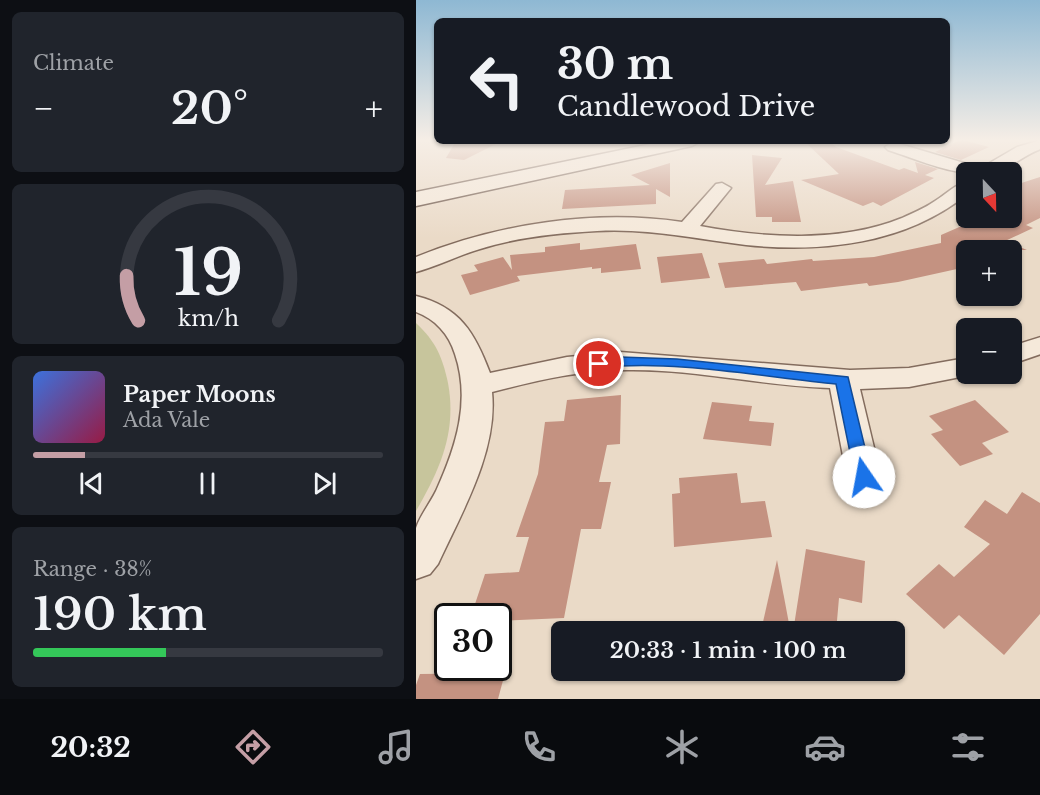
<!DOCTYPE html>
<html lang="en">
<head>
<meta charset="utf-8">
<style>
  body { margin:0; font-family:"Libre Baskerville",serif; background:#20242c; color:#f1f3f6; height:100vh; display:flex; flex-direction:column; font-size:22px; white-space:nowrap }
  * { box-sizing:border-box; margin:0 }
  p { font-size:20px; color:#9ea1a6 }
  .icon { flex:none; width:33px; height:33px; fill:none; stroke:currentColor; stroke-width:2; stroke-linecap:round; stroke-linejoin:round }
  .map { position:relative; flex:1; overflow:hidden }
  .drawer { display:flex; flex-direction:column; gap:12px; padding:12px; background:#0d0f14; width:416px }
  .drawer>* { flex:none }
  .hud { position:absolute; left:18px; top:18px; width:516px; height:126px; border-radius:9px; box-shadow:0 2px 4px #0004; background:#171b24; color:#f1f3f6; overflow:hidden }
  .needle { width:39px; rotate:158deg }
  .tools { position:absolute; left:540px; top:162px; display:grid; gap:12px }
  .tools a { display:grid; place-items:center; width:66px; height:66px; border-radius:9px; background:#171b24; box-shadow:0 2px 4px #0004; font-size:30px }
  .speed { position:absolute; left:18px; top:603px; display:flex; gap:12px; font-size:30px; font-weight:700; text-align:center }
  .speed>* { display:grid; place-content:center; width:78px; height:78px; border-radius:50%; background:#171b24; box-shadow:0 2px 4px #0004; line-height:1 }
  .speed .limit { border:3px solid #111; border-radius:9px; background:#fff; color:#111 }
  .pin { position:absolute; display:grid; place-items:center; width:51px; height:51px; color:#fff; margin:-26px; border:3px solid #fff; border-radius:50%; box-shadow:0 2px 6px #0007 }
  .me { position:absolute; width:66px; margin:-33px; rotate:348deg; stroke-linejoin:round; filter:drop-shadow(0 0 4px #0008) }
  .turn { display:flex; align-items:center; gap:21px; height:126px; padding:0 24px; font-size:27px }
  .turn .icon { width:78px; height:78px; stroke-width:2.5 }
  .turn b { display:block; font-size:42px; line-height:51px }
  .big { font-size:45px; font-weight:600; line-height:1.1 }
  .drawer .widget { flex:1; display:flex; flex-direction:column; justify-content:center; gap:9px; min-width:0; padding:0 21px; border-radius:9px; background:#20242c }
  .drawer .dial { align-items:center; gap:0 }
  .dial svg { height:156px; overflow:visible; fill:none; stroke:#363941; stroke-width:7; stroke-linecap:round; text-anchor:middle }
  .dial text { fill:#f1f3f6; stroke:none }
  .song { display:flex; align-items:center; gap:18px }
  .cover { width:72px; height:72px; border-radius:9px; background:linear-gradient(135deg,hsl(220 70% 55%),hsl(340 70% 35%)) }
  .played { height:6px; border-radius:3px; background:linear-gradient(90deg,#c49ea5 15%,#363941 15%) }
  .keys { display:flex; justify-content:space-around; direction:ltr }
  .heat { display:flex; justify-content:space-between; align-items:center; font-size:33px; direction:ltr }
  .charge { height:9px; border-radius:4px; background:linear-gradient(90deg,#34c759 38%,#363941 0) }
  .trip { position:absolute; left:135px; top:621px; width:354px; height:60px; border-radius:9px; background:#171b24; box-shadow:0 2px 4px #0004; font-weight:600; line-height:60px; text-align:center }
  .tab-bar { display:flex; height:96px; justify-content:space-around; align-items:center; background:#090b0e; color:#9ea1a6 }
  .tab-bar .icon { width:42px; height:42px }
  .tab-bar .on { color:#c49ea5 }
  .tab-bar b { font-size:27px; color:#f1f3f6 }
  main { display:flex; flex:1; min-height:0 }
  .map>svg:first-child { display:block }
</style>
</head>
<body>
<main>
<section class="drawer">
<div class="widget"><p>Climate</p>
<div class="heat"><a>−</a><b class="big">20°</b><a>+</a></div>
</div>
<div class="widget dial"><svg viewBox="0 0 100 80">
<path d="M14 69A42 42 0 1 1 86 69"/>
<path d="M14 69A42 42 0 0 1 8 46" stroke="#c49ea5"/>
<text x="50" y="56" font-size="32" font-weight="700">19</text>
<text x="50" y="72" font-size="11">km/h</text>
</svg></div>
<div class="widget">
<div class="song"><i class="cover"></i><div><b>Paper Moons</b><p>Ada Vale</p></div></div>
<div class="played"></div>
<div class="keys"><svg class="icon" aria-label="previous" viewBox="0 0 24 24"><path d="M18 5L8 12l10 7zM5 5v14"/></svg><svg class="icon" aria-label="pause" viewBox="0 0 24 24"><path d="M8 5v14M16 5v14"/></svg><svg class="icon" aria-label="next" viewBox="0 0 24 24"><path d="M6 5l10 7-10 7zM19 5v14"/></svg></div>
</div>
<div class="widget"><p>Range · 38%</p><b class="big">190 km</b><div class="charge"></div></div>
</section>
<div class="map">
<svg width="625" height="699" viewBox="0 0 625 699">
  <rect width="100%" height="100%" fill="#eadac7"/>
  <path fill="#c7c59c" d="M0 323C20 342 26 356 32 383 41 432 24 469 0 511Z"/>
  <g fill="#c49281">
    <polygon points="544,140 547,140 573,147 545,160 519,152"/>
    <polygon points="40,141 86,141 48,160 30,158"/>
    <polygon points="414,142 420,147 483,170 488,168 502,173 499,162 522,169 509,175 518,178 465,206 457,202 447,206 385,180 423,174 391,144"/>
    <polygon points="336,155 366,158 349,185 377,181 385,222 356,222 356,217 340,217"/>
    <polygon points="254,163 254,197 240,189 240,204 146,209 149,190 234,185 215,175"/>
    <polygon points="624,177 624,218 610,225 617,228 589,241 611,250 550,250 550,267 482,282 453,286 451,283 385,291 380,282 309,288 302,263 348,259 351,264 396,259 397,261 458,257 525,243 525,235 564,218 596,219 596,186"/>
    <polygon points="164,243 164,250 220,244 225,269 185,273 185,268 176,269 176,267 101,276 104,281 54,295 45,275 62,271 58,265 87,257 96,270 94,255 129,252 129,247"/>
    <polygon points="286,253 294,278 245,283 241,257"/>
    <polygon points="205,395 204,444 191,445 183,482 195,482 185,529 165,529 148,618 82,621 82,616 55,616 69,574 103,572 113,537 100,537 122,474 129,422 148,421 151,400"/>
    <polygon points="559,400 593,432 566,443 577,454 544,466 515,434 527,430 513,416"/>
    <polygon points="296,402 336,406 333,421 358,423 355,446 287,439"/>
    <polygon points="321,473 325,503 349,501 356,537 258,547 256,494 264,493 263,478"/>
    <polygon points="606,492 624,503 624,614 588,655 543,615 528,629 490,594 523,564 538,577 574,544 548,527 569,500 591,514"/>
    <polygon points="390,549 449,561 446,603 423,598 420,632 377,632"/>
    <polygon points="361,560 374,629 347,622"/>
    <polygon points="89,673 82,699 0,699 0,685 4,674"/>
  </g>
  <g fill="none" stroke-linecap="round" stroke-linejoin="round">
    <g stroke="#836c5e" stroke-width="3">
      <g id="street">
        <path d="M625 140V149C609 154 592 170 579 172 544 179 506 161 472 150L469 147 477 142 565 168 601 147Z"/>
        <path d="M550 182V195C489 244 406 253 330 245 280 239 232 228 181 231 142 233 102 237 64 249 43 255 22 266 0 272V257C82 224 178 209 266 222L300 184 306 183 315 188 284 226C347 238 425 243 486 218 497 213 509 208 519 201 529 195 538 185 550 182Z"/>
        <path d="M0 296C44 307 59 333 74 373L151 357 204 352 434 370 493 368 550 358V374H560L493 387 444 389 465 477 460 487 448 491 436 487 431 477 414 388C348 386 283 370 217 370 169 369 122 380 76 392 82 451 46 512 22 564L14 574 0 579C0 564 0 543 0 528 4 516 14 503 20 491 40 447 55 401 39 354 33 334 19 319 0 312Z"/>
        <polygon points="625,337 625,354 596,364 596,346"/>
      </g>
    </g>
    <g stroke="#654e41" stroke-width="3">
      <polygon id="secondary" points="249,141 285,141 276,146 0,206 0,192"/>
    </g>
    <use href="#street" fill="#f5e9da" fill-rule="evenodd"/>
    <use href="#secondary" fill="#f5e9da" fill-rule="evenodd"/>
  </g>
  <linearGradient id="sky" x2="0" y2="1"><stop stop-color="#8eb8d3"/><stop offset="0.59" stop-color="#f6eee6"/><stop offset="1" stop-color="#f6eee6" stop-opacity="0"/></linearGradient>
  <rect width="625" height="238" fill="url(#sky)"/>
  <path fill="#1a73e8" stroke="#114b97" stroke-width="1.5" d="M204 357 261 359 432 377 456 477 454 482H442L439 477 420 384C348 377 254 359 183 368L176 364 183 359Z"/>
</svg>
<div class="tools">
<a><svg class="needle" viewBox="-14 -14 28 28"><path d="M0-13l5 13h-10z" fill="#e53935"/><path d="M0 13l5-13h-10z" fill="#9ea1a6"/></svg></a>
<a>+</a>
<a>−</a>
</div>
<div class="speed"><div class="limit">30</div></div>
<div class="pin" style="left:183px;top:364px;background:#d93025"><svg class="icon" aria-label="arrive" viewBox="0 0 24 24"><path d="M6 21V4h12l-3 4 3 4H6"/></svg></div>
<svg class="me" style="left:448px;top:477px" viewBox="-20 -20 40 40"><circle r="19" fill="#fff"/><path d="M0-13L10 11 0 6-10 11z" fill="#1a73e8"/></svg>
<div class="trip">20:33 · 1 min · 100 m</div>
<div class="hud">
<div class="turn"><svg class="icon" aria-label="left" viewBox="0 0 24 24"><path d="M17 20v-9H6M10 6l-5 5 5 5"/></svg><div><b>30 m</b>Candlewood Drive</div></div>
</div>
</div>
</main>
<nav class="tab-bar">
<b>20:32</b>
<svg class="icon on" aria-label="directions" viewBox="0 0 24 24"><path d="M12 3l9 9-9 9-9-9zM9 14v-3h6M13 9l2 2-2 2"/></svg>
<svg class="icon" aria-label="music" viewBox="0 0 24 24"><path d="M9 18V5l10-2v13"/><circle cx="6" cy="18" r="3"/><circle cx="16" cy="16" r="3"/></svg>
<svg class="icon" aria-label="phone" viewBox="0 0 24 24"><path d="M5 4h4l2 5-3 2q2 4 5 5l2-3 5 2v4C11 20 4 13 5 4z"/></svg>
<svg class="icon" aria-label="climate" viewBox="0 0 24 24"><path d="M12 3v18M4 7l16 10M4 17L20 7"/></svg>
<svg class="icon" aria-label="car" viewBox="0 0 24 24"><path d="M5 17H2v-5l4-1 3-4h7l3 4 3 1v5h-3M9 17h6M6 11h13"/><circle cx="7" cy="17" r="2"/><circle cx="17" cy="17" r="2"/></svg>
<svg class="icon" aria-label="filters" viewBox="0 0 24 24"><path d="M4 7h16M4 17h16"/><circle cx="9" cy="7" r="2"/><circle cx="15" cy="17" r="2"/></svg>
</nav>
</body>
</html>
